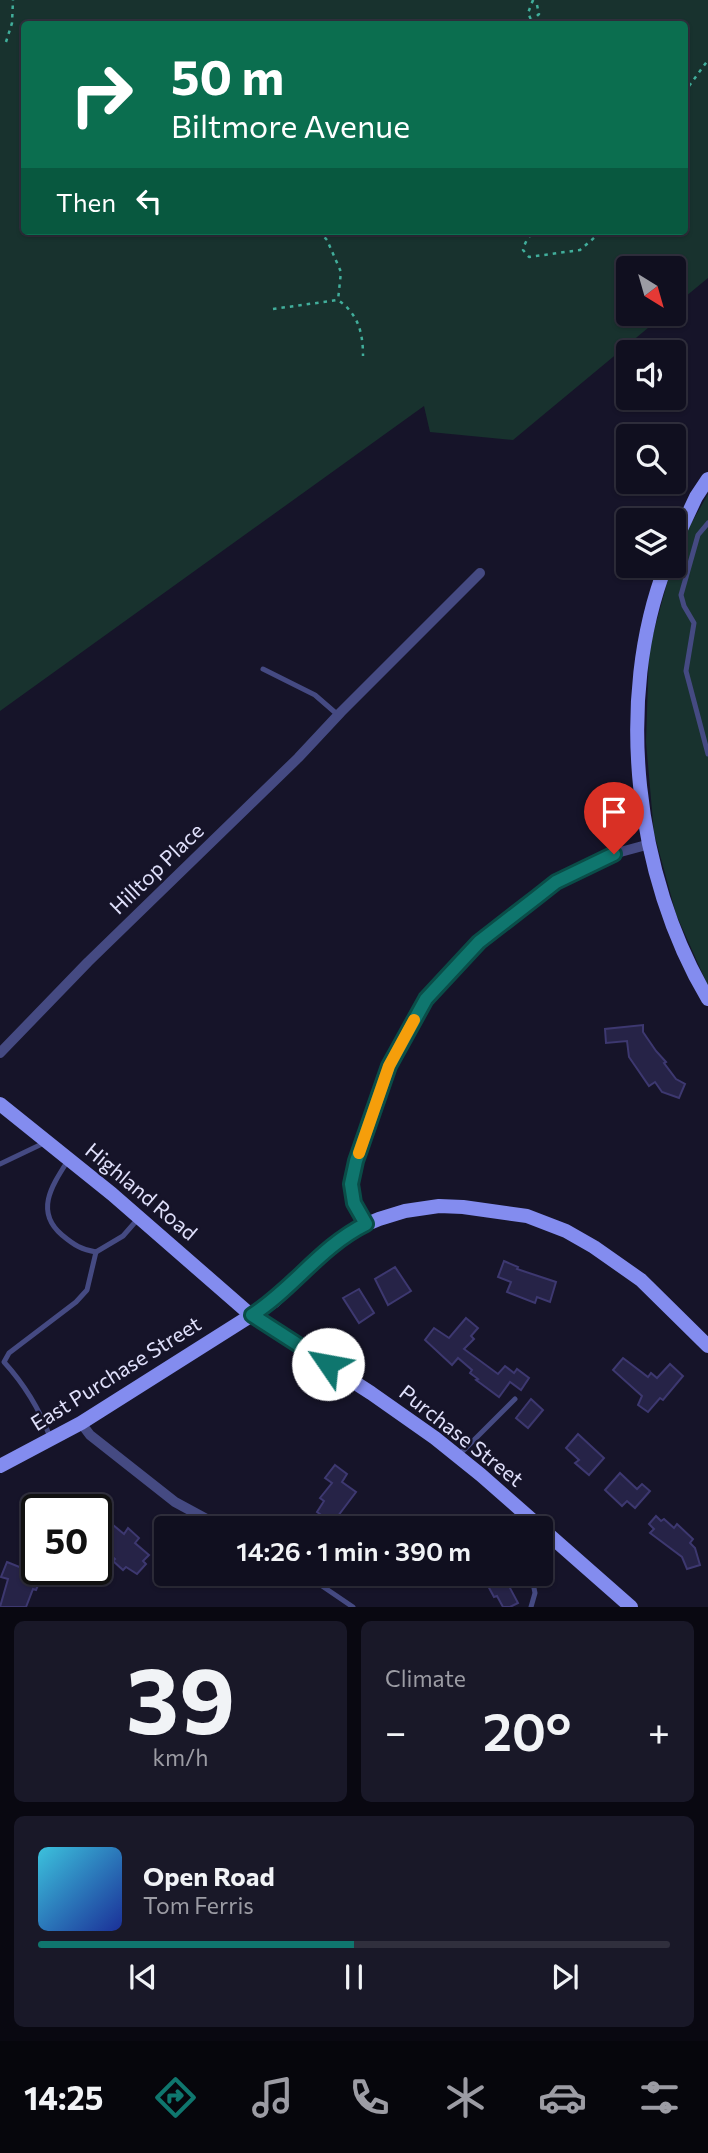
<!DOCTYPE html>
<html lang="en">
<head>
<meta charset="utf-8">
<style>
  body { margin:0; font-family:Commissioner,sans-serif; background:#191828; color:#f1f3f6; height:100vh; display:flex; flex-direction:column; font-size:26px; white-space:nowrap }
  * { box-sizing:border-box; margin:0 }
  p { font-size:23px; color:#9c9ca4 }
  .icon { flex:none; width:38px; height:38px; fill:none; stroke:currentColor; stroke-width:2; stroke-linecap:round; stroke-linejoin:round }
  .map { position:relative; height:1607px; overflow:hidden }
  .sheet { display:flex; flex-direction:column; gap:14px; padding:14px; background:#090811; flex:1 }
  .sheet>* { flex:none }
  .top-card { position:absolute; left:21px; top:21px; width:667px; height:214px; border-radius:7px; box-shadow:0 2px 5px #0004,0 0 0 2px #302f3d; background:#0b6e4f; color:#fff; overflow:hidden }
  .needle { width:46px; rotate:143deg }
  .tools { position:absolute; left:616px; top:256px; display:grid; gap:14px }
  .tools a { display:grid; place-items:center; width:70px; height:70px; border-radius:7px; background:#100f1f; box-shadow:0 2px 5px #0004,0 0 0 2px #302f3d; font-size:35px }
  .speed { position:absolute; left:21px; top:1494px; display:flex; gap:14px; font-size:35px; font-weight:700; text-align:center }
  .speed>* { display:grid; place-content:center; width:91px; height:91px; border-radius:50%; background:#100f1f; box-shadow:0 2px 5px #0004,0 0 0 2px #302f3d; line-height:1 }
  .speed .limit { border:4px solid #111; border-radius:10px; background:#fff; color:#111 }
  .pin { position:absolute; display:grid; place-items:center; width:60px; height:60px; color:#fff; margin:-72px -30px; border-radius:50% 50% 50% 0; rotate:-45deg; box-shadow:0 0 7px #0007 }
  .pin .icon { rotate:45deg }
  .me { position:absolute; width:77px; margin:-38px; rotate:303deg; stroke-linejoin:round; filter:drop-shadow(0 0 5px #0008) }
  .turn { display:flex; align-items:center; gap:24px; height:147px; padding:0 35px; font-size:32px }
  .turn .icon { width:91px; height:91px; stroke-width:2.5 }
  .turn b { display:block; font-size:49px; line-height:60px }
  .then { display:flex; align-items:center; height:66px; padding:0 35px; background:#0003; gap:14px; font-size:26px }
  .big { font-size:52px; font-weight:600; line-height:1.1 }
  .sheet .card { flex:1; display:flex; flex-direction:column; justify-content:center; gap:10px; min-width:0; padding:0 24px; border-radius:10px; background:#191828 }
  .sheet .dial { align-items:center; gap:0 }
  .dial b { font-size:91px; line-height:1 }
  .song { display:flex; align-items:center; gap:21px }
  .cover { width:84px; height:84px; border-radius:10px; background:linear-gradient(135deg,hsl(190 70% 55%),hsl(230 70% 35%)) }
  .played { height:7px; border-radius:4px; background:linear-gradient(90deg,#0f766e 50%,#302f3d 50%) }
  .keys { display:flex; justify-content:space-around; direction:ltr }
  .heat { display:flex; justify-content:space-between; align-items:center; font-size:38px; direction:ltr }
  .sheet .tiles { flex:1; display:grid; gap:14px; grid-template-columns:1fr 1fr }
  .card:last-child { grid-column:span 2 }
  .trip { position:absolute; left:154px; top:1516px; width:399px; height:70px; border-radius:7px; background:#100f1f; box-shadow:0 2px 5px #0004,0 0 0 2px #302f3d; font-weight:600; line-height:70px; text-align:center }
  .menu { display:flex; height:112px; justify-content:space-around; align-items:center; background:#06060c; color:#9c9ca4 }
  .menu .icon { width:49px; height:49px }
  .menu .selected { color:#0f766e }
  .menu b { font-size:32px; color:#f1f3f6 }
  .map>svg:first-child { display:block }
</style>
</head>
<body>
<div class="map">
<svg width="708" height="1607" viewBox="0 0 708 1607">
  <rect width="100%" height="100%" fill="#161429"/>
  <g fill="#18322e" fill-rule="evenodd">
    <path d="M0 0H708V278L674 306V268H628V313H666L513 440 430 432 424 406 0 711ZM24 24H684V231H24Z"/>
    <polygon points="708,494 708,986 676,914 654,833 646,742 649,649 672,565 674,565 675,552"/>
  </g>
  <g fill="#262347" stroke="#3d3870" stroke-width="2">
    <polygon points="643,1025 643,1032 656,1051 666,1062 664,1063 676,1079 685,1084 679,1098 662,1092 655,1082 649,1086 629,1057 627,1041 606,1043 605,1029"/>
    <polygon points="504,1261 518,1267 517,1269 556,1282 550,1302 537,1297 535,1303 507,1292 511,1282 498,1277"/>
    <polygon points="395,1267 411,1291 388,1305 375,1279"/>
    <polygon points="359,1289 374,1313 359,1323 343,1298"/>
    <polygon points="466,1318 478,1328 471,1336 474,1339 464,1349 498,1374 505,1366 514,1373 517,1369 529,1378 521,1390 510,1382 499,1397 476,1380 478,1379 470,1373 472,1370 458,1358 452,1365 425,1340 434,1328 449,1338"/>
    <polygon points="623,1358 648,1377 651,1373 657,1378 670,1364 683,1376 663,1400 660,1398 648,1412 638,1405 642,1396 613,1370"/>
    <polygon points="531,1399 543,1410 528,1428 516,1418"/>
    <polygon points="578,1434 604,1458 589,1475 575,1463 579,1460 566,1448"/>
    <polygon points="335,1465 347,1474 342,1482 356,1492 338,1516 345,1521 340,1528 329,1528 320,1521 324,1517 317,1512 324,1501 320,1498 332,1483 325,1478"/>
    <polygon points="620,1473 637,1489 642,1484 650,1491 635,1508 627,1501 622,1506 605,1490"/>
    <polygon points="96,1511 124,1534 128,1528 139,1538 135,1543 149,1555 143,1561 146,1564 137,1574 126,1567 123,1570 113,1561 115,1559 96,1542"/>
    <polygon points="656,1516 661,1521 664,1519 674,1528 677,1524 693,1539 690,1543 695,1548 700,1565 687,1569 682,1557 650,1533 654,1529 649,1524"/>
    <polygon points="7,1562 42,1576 36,1590 33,1589 26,1607 0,1607 8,1579 1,1577"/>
    <polygon points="481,1573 502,1573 518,1603 510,1607 503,1607 497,1596 494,1597"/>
  </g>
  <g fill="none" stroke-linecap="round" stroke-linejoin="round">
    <g stroke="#41ae9b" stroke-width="2.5" stroke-dasharray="3.5 5" stroke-linecap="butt">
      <polyline points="533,0 528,13 533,24"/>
      <polyline points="531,22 539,14 537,5 533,1"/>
      <polyline points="6,42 12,23 13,0"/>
      <polyline points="684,93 708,60"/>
      <polyline points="319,231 327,240 341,272 338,300"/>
      <path d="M539 231C530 232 525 242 523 250L529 257 580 250 602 231"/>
      <polyline points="542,231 555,234 564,231"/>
      <path d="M273 309 338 300C358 314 363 332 363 356"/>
    </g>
    <g stroke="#454a82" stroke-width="5">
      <polyline points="708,523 698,535 681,595 684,606 694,623 686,671 708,754"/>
      <polyline points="263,669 315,695 338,715"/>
      <path d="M67 1162C51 1187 35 1212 62 1235 74 1245 82 1250 96 1252L123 1236 137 1220"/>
      <polyline points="0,1164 44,1143"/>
      <path d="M50 1437C39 1408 25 1385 4 1362L9 1353 76 1302 87 1290 96 1252"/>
      <polyline points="458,1456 515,1399"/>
      <polyline points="303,1573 353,1607"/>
      <polyline points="531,1607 535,1593 531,1573"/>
    </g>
    <g stroke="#454a82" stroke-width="10">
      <polyline points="0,1053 88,962 298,758 341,712 480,573"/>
      <polyline points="366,1224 354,1203 351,1184 356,1161 389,1066 426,999 479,942 556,882 613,854 650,844"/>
      <polyline points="81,1423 90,1435 175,1502 223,1528"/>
    </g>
    <g stroke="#838cef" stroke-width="14">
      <polyline points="674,544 696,497 708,479"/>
      <path d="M666 565C614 700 635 876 708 999"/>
      <polyline points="0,1104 112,1194 252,1316 371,1393 435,1438 481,1475 631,1607"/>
      <polyline points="0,1466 81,1423 274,1301 319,1258 355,1229 379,1219 405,1211 439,1206 463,1207 527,1216 566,1231 594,1247 641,1280 708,1346"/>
    </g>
  </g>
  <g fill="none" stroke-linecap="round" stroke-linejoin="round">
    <g stroke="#0a4d48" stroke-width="18">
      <path id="route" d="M328 1364 252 1315C293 1289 321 1246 366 1224L354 1203 351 1184 356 1161 389 1066 426 999 479 942 537 897 556 882 614 854"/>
    </g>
    <use href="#route" stroke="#0f766e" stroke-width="12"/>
    <polyline stroke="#f59e0b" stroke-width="12" points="359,1153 389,1066 414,1020"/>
  </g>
  <g text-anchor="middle" stroke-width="5" stroke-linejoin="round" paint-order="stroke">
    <g font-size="21" fill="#e0e0fb" stroke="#161429">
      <text transform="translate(157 869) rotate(-44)" y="7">Hilltop Place</text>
      <text transform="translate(141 1192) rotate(40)" y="7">Highland Road</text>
      <text transform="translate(116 1374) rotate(-32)" y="7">East Purchase Street</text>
      <text transform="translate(461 1436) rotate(38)" y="7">Purchase Street</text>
    </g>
  </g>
</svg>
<div class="tools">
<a><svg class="needle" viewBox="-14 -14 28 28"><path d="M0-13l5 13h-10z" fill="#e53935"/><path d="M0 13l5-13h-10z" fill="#9c9ca4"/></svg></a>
<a><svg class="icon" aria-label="sound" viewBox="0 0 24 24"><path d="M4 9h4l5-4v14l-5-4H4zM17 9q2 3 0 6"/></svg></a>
<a><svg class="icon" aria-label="search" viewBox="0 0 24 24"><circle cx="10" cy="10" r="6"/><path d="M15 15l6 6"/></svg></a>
<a><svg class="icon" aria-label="layers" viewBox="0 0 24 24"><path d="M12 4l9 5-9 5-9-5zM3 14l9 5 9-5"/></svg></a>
</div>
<div class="speed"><div class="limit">50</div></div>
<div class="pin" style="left:614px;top:854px;background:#d93025"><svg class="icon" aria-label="arrive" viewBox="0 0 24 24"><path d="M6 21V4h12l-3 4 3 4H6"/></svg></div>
<svg class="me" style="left:328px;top:1364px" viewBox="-20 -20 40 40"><circle r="19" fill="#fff"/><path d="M0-13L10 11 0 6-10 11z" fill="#0f766e"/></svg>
<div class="trip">14:26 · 1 min · 390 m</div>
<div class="top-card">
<div class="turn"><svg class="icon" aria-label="right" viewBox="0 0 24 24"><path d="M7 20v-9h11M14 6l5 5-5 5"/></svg><div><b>50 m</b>Biltmore Avenue</div></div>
<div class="then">Then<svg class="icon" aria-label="left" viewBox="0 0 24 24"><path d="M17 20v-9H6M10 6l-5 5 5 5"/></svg></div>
</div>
</div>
<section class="sheet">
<div class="tiles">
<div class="card dial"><b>39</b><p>km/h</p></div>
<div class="card"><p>Climate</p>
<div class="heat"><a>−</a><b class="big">20°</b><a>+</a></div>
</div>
<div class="card">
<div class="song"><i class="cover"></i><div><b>Open Road</b><p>Tom Ferris</p></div></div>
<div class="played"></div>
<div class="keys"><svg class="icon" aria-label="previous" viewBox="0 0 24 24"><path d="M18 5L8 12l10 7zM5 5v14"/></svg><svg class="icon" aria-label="pause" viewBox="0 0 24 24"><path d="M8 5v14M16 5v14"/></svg><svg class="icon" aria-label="next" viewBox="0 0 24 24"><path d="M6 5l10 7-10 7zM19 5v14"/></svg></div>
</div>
</div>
</section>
<nav class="menu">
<b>14:25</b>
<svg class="icon selected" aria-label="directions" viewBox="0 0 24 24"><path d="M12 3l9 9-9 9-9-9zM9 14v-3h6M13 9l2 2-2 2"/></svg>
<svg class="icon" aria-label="music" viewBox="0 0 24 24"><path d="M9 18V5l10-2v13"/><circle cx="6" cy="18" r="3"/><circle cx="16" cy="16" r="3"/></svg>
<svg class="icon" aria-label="phone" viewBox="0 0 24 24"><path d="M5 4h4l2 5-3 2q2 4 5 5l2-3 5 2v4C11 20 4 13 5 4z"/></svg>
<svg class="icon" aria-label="climate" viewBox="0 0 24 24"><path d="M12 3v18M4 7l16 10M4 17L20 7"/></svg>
<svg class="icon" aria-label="car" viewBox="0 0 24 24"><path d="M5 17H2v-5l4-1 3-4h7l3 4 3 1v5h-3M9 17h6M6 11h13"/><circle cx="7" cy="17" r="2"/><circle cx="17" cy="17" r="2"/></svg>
<svg class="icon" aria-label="filters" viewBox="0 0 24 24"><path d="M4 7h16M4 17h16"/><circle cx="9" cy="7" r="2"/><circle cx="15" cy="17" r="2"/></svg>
</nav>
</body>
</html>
